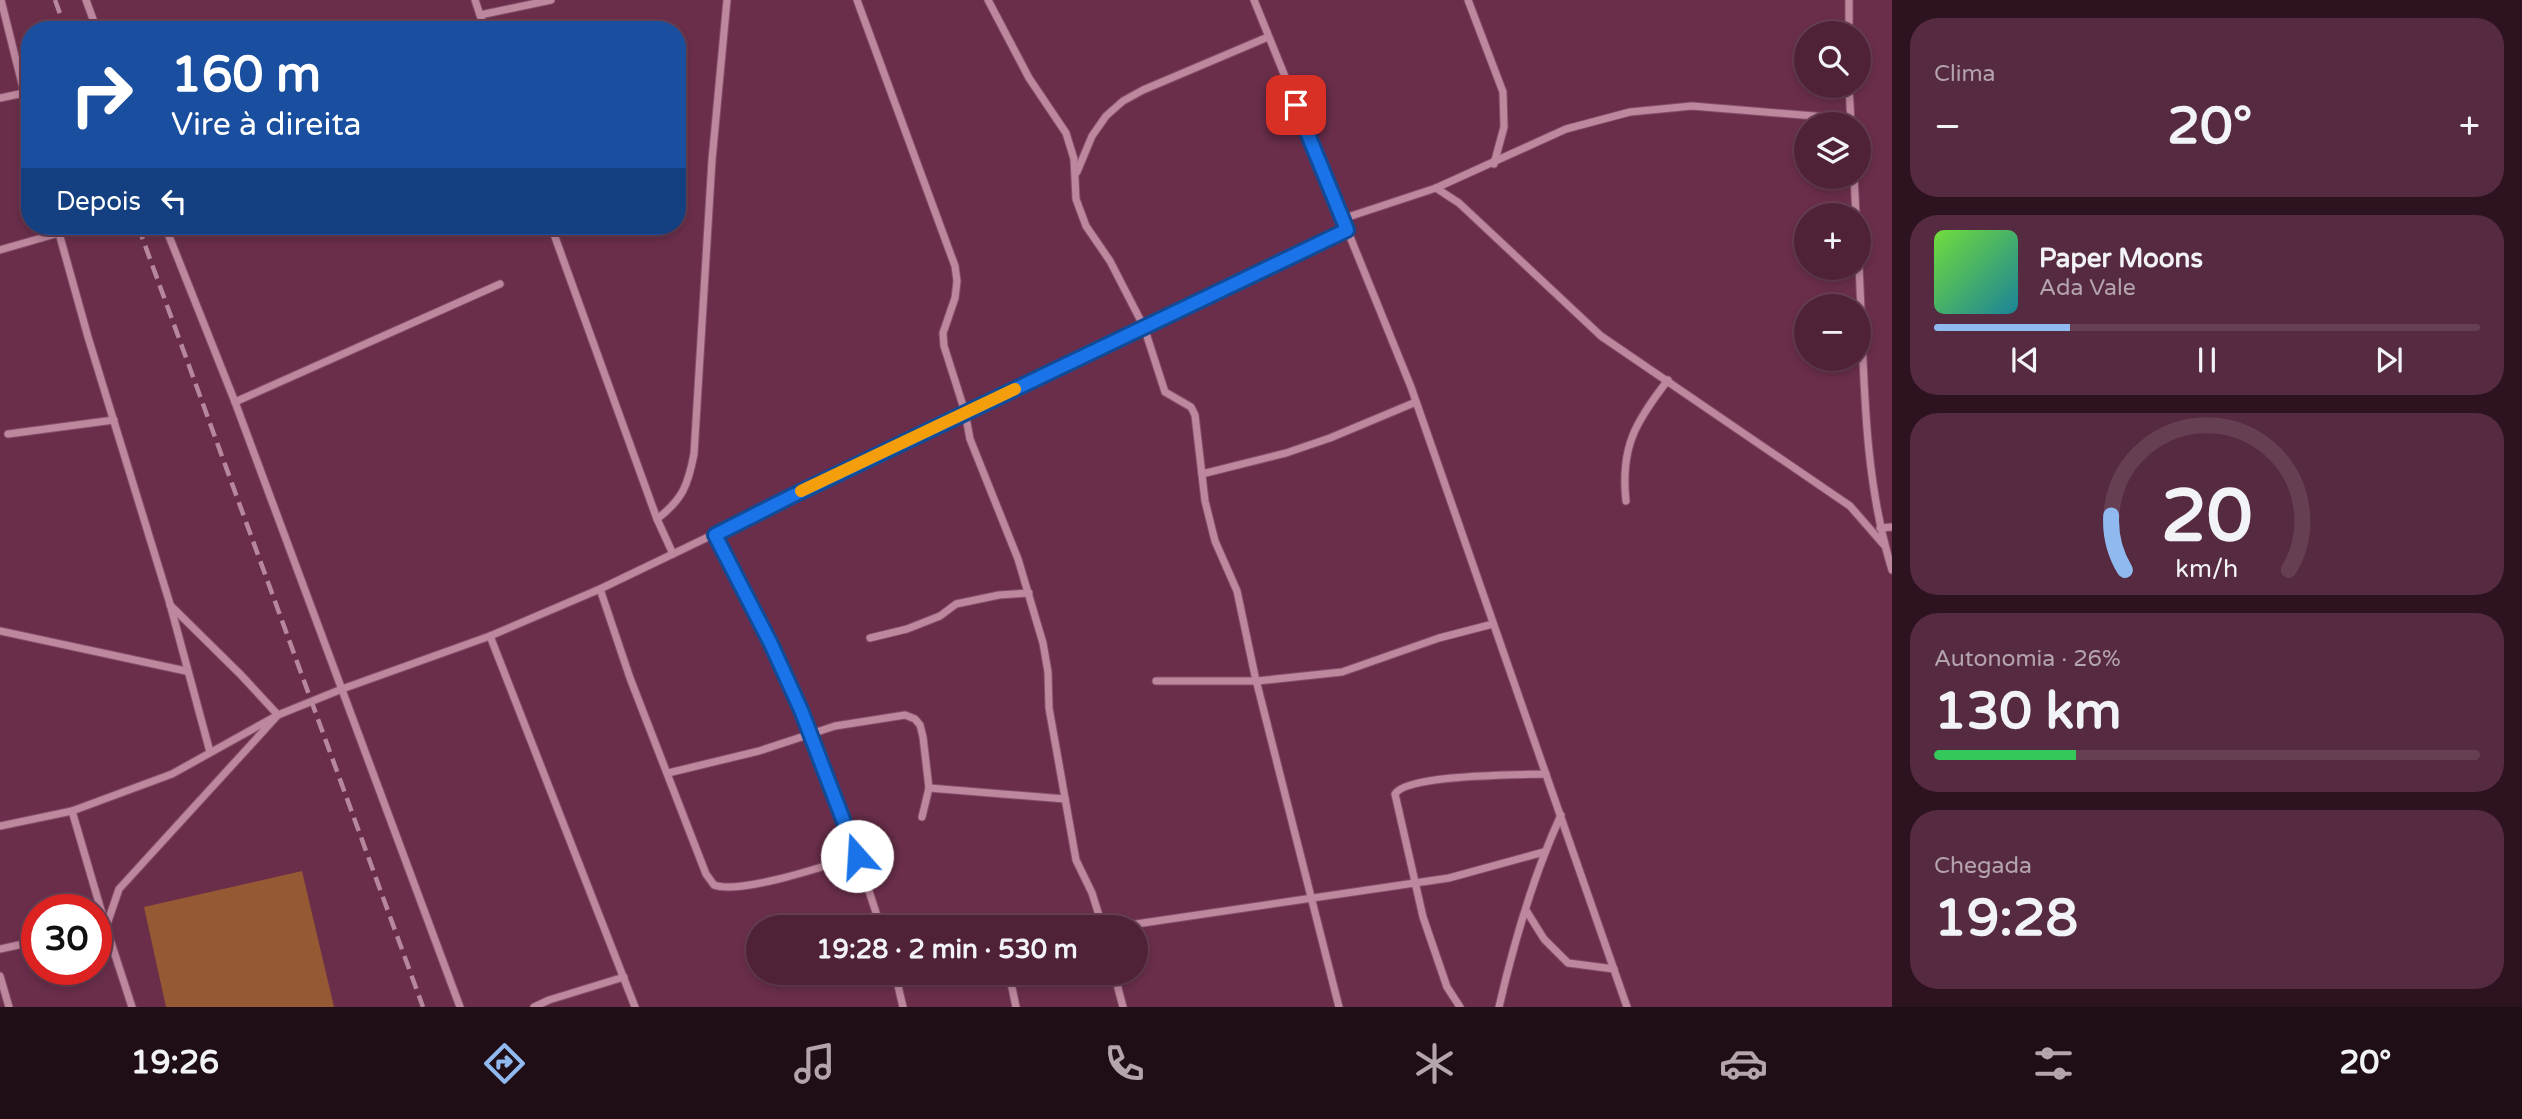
<!DOCTYPE html>
<html lang="pt">
<head>
<meta charset="utf-8">
<style>
  body { margin:0; font-family:"Varela Round",sans-serif; background:#562a40; color:#f1f3f6; height:100vh; display:flex; flex-direction:column; font-size:26px; white-space:nowrap }
  * { box-sizing:border-box; margin:0 }
  p { font-size:23px; color:#b4a4ae }
  .icon { flex:none; width:38px; height:38px; fill:none; stroke:currentColor; stroke-width:2; stroke-linecap:round; stroke-linejoin:round }
  .map { position:relative; flex:1; overflow:hidden }
  .details { display:flex; flex-direction:column; gap:18px; padding:18px; background:#2c131f; width:630px }
  .details>* { flex:none }
  .hud { position:absolute; left:21px; top:21px; width:665px; height:214px; border-radius:28px; box-shadow:0 4px 10px #0003,0 0 0 2px #673f53; background:#1a4fa0; color:#fff; overflow:hidden }
  .controls { position:absolute; left:1794px; top:21px; display:grid; gap:14px }
  .controls a { display:grid; place-items:center; width:77px; height:77px; border-radius:50%; background:#502238; box-shadow:0 4px 10px #0003,0 0 0 2px #673f53; font-size:35px }
  .speed { position:absolute; left:21px; top:894px; display:flex; gap:14px; font-size:35px; font-weight:700; text-align:center }
  .speed>* { display:grid; place-content:center; width:91px; height:91px; border-radius:50%; background:#502238; box-shadow:0 4px 10px #0003,0 0 0 2px #673f53; line-height:1 }
  .speed .limit { border:10px solid #d22; background:#fff; color:#111 }
  .pin { position:absolute; display:grid; place-items:center; width:60px; height:60px; color:#fff; margin:-30px; border-radius:14px; box-shadow:0 4px 10px #0006 }
  .me { position:absolute; width:77px; margin:-38px; rotate:341deg; stroke-linejoin:round; filter:drop-shadow(0 0 5px #0008) }
  .turn { display:flex; align-items:center; gap:24px; height:147px; padding:0 35px; font-size:32px }
  .turn .icon { width:91px; height:91px; stroke-width:2.5 }
  .turn b { display:block; font-size:49px; line-height:60px }
  .then { display:flex; align-items:center; height:66px; padding:0 35px; background:#0003; gap:14px; font-size:26px }
  .big { font-size:52px; font-weight:700; line-height:1.1 }
  .details .tile { flex:1; display:flex; flex-direction:column; justify-content:center; gap:10px; min-width:0; padding:0 24px; border-radius:28px; background:#562a40 }
  .details .dial { align-items:center; gap:0 }
  .dial svg { height:182px; overflow:visible; fill:none; stroke:#673f53; stroke-width:7; stroke-linecap:round; text-anchor:middle }
  .dial text { fill:#f1f3f6; stroke:none }
  .song { display:flex; align-items:center; gap:21px }
  .cover { width:84px; height:84px; border-radius:10px; background:linear-gradient(135deg,hsl(100 70% 55%),hsl(190 70% 35%)) }
  .played { height:7px; border-radius:4px; background:linear-gradient(90deg,#90b9f0 25%,#673f53 25%) }
  .keys { display:flex; justify-content:space-around; direction:ltr }
  .heat { display:flex; justify-content:space-between; align-items:center; font-size:38px; direction:ltr }
  .charge { height:10px; border-radius:5px; background:linear-gradient(90deg,#34c759 26%,#673f53 0) }
  .trip { position:absolute; left:746px; top:915px; width:402px; height:70px; border-radius:35px; background:#502238; box-shadow:0 4px 10px #0003,0 0 0 2px #673f53; font-weight:700; line-height:70px; text-align:center }
  .tab-bar { display:flex; height:112px; justify-content:space-around; align-items:center; background:#200e16; color:#b4a4ae }
  .tab-bar .icon { width:49px; height:49px }
  .tab-bar .selected { color:#90b9f0 }
  .tab-bar b { font-size:32px; color:#f1f3f6 }
  main { display:flex; flex:1; min-height:0 }
  .map>svg:first-child { display:block }
</style>
</head>
<body>
<main>
<div class="map">
<svg width="1892" height="1007" viewBox="0 0 1892 1007">
  <rect width="100%" height="100%" fill="#6a2e4b"/>
  <polygon fill="#955933" points="302,871 334,1007 166,1007 144,907"/>
  <g fill="none" stroke-linecap="round" stroke-linejoin="round">
    <g stroke="#864e69" stroke-width="9">
      <g id="minor">
        <polyline points="1,0 30,116"/>
        <polyline points="86,0 97,30"/>
        <polyline points="475,0 485,30"/>
        <polyline points="857,0 955,266 957,281 955,298 943,333 944,346 965,412 970,439 1018,559 1043,643 1048,672 1049,708 1076,860 1092,893 1103,928"/>
        <polyline points="988,0 1029,78 1066,133 1074,159 1076,199 1086,226 1110,261 1144,327 1165,392 1191,407 1195,415 1205,501 1215,541 1237,591 1255,676 1339,1007"/>
        <polyline points="1254,0 1411,387 1627,1007"/>
        <polyline points="1468,0 1503,92 1504,127 1494,164"/>
        <polyline points="480,15 551,0"/>
        <polyline points="1849,33 1849,0"/>
        <polyline points="1849,86 1851,124"/>
        <polyline points="0,98 24,93"/>
        <polyline points="1077,172 1092,136 1106,116 1123,101 1143,90 1268,37"/>
        <polyline points="1854,177 1856,215"/>
        <polyline points="1436,188 1459,203 1601,336 1850,506 1884,545"/>
        <polyline points="1342,219 1436,188 1566,129 1630,112 1692,106 1851,119"/>
        <polyline points="57,226 88,337 170,604 210,752"/>
        <polyline points="165,226 235,402 460,1007"/>
        <polyline points="551,226 657,519 673,554"/>
        <polyline points="0,250 59,233"/>
        <path d="M1858 250C1865 357 1860 466 1892 570"/>
        <polyline points="235,402 500,284"/>
        <polyline points="8,434 114,420"/>
        <polyline points="1202,474 1286,453 1330,438 1416,402"/>
        <path d="M1626 501C1620 447 1636 421 1668 380"/>
        <path d="M657 519C683 499 688 485 694 454L712 160 727 0"/>
        <polyline points="1880,528 1892,527"/>
        <path d="M715 535C746 593 776 651 802 712 832 782 858 855 881 928"/>
        <path d="M600 589 630 678 706 874 714 885C740 895 828 865 857 856"/>
        <polyline points="0,631 186,671"/>
        <polyline points="490,636 635,1007"/>
        <polyline points="870,638 907,629 940,616 956,604 999,595 1029,593"/>
        <polyline points="1156,681 1257,681 1342,672 1439,638 1493,624"/>
        <polyline points="668,773 759,751 835,726 905,715 915,719 920,725 923,737 929,788 922,817"/>
        <polyline points="929,788 1065,799"/>
        <polyline points="72,811 106,927 96,929"/>
        <polyline points="0,826 72,811 172,774 278,715 342,689 490,636 600,589 1347,230"/>
        <polyline points="1526,910 1544,939 1568,963 1614,969"/>
        <polyline points="1109,928 1449,878 1544,852"/>
        <polyline points="0,949 37,941"/>
        <polyline points="895,973 903,1007"/>
        <polyline points="1009,973 1016,1007"/>
        <polyline points="1114,973 1123,1007"/>
        <polyline points="0,976 9,1007"/>
        <polyline points="132,1007 106,927 119,889 278,715 241,675 170,605"/>
        <polyline points="534,1007 549,1000 624,977"/>
        <path d="M1460 1007 1447 987 1423 917 1395 794C1407 774 1520 775 1546 774"/>
        <path d="M1499 1007C1514 942 1533 876 1561 815"/>
      </g>
    </g>
    <use href="#minor" stroke="#bd879e" stroke-width="7"/>
    <g stroke="#b7879d" stroke-width="4.5" stroke-dasharray="14 7" stroke-linecap="butt">
      <polyline points="55,0 66,30"/>
      <polyline points="138,226 423,1007"/>
    </g>
  </g>
  <g fill="none" stroke-linecap="round" stroke-linejoin="round">
    <g stroke="#114b97" stroke-width="18">
      <polyline id="route" points="857,856 801,710 771,644 715,535 792,496 1347,230 1296,105"/>
    </g>
    <use href="#route" stroke="#1a73e8" stroke-width="12"/>
    <polyline stroke="#f59e0b" stroke-width="12" points="801,491 1015,389"/>
  </g>
</svg>
<div class="controls">
<a><svg class="icon" aria-label="search" viewBox="0 0 24 24"><circle cx="10" cy="10" r="6"/><path d="M15 15l6 6"/></svg></a>
<a><svg class="icon" aria-label="layers" viewBox="0 0 24 24"><path d="M12 4l9 5-9 5-9-5zM3 14l9 5 9-5"/></svg></a>
<a>+</a>
<a>−</a>
</div>
<div class="speed"><div class="limit">30</div></div>
<div class="pin" style="left:1296px;top:105px;background:#d93025"><svg class="icon" aria-label="arrive" viewBox="0 0 24 24"><path d="M6 21V4h12l-3 4 3 4H6"/></svg></div>
<svg class="me" style="left:857px;top:856px" viewBox="-20 -20 40 40"><circle r="19" fill="#fff"/><path d="M0-13L10 11 0 6-10 11z" fill="#1a73e8"/></svg>
<div class="trip">19:28 · 2 min · 530 m</div>
<div class="hud">
<div class="turn"><svg class="icon" aria-label="right" viewBox="0 0 24 24"><path d="M7 20v-9h11M14 6l5 5-5 5"/></svg><div><b>160 m</b>Vire à direita</div></div>
<div class="then">Depois<svg class="icon" aria-label="left" viewBox="0 0 24 24"><path d="M17 20v-9H6M10 6l-5 5 5 5"/></svg></div>
</div>
</div>
<section class="details">
<div class="tile"><p>Clima</p>
<div class="heat"><a>−</a><b class="big">20°</b><a>+</a></div>
</div>
<div class="tile">
<div class="song"><i class="cover"></i><div><b>Paper Moons</b><p>Ada Vale</p></div></div>
<div class="played"></div>
<div class="keys"><svg class="icon" aria-label="previous" viewBox="0 0 24 24"><path d="M18 5L8 12l10 7zM5 5v14"/></svg><svg class="icon" aria-label="pause" viewBox="0 0 24 24"><path d="M8 5v14M16 5v14"/></svg><svg class="icon" aria-label="next" viewBox="0 0 24 24"><path d="M6 5l10 7-10 7zM19 5v14"/></svg></div>
</div>
<div class="tile dial"><svg viewBox="0 0 100 80">
<path d="M14 69A42 42 0 1 1 86 69"/>
<path d="M14 69A42 42 0 0 1 8 45" stroke="#90b9f0"/>
<text x="50" y="56" font-size="32" font-weight="700">20</text>
<text x="50" y="72" font-size="11">km/h</text>
</svg></div>
<div class="tile"><p>Autonomia · 26%</p><b class="big">130 km</b><div class="charge"></div></div>
<div class="tile"><p>Chegada</p><b class="big">19:28</b></div>
</section>
</main>
<nav class="tab-bar">
<b>19:26</b>
<svg class="icon selected" aria-label="directions" viewBox="0 0 24 24"><path d="M12 3l9 9-9 9-9-9zM9 14v-3h6M13 9l2 2-2 2"/></svg>
<svg class="icon" aria-label="music" viewBox="0 0 24 24"><path d="M9 18V5l10-2v13"/><circle cx="6" cy="18" r="3"/><circle cx="16" cy="16" r="3"/></svg>
<svg class="icon" aria-label="phone" viewBox="0 0 24 24"><path d="M5 4h4l2 5-3 2q2 4 5 5l2-3 5 2v4C11 20 4 13 5 4z"/></svg>
<svg class="icon" aria-label="climate" viewBox="0 0 24 24"><path d="M12 3v18M4 7l16 10M4 17L20 7"/></svg>
<svg class="icon" aria-label="car" viewBox="0 0 24 24"><path d="M5 17H2v-5l4-1 3-4h7l3 4 3 1v5h-3M9 17h6M6 11h13"/><circle cx="7" cy="17" r="2"/><circle cx="17" cy="17" r="2"/></svg>
<svg class="icon" aria-label="filters" viewBox="0 0 24 24"><path d="M4 7h16M4 17h16"/><circle cx="9" cy="7" r="2"/><circle cx="15" cy="17" r="2"/></svg>
<b>20°</b>
</nav>
</body>
</html>
